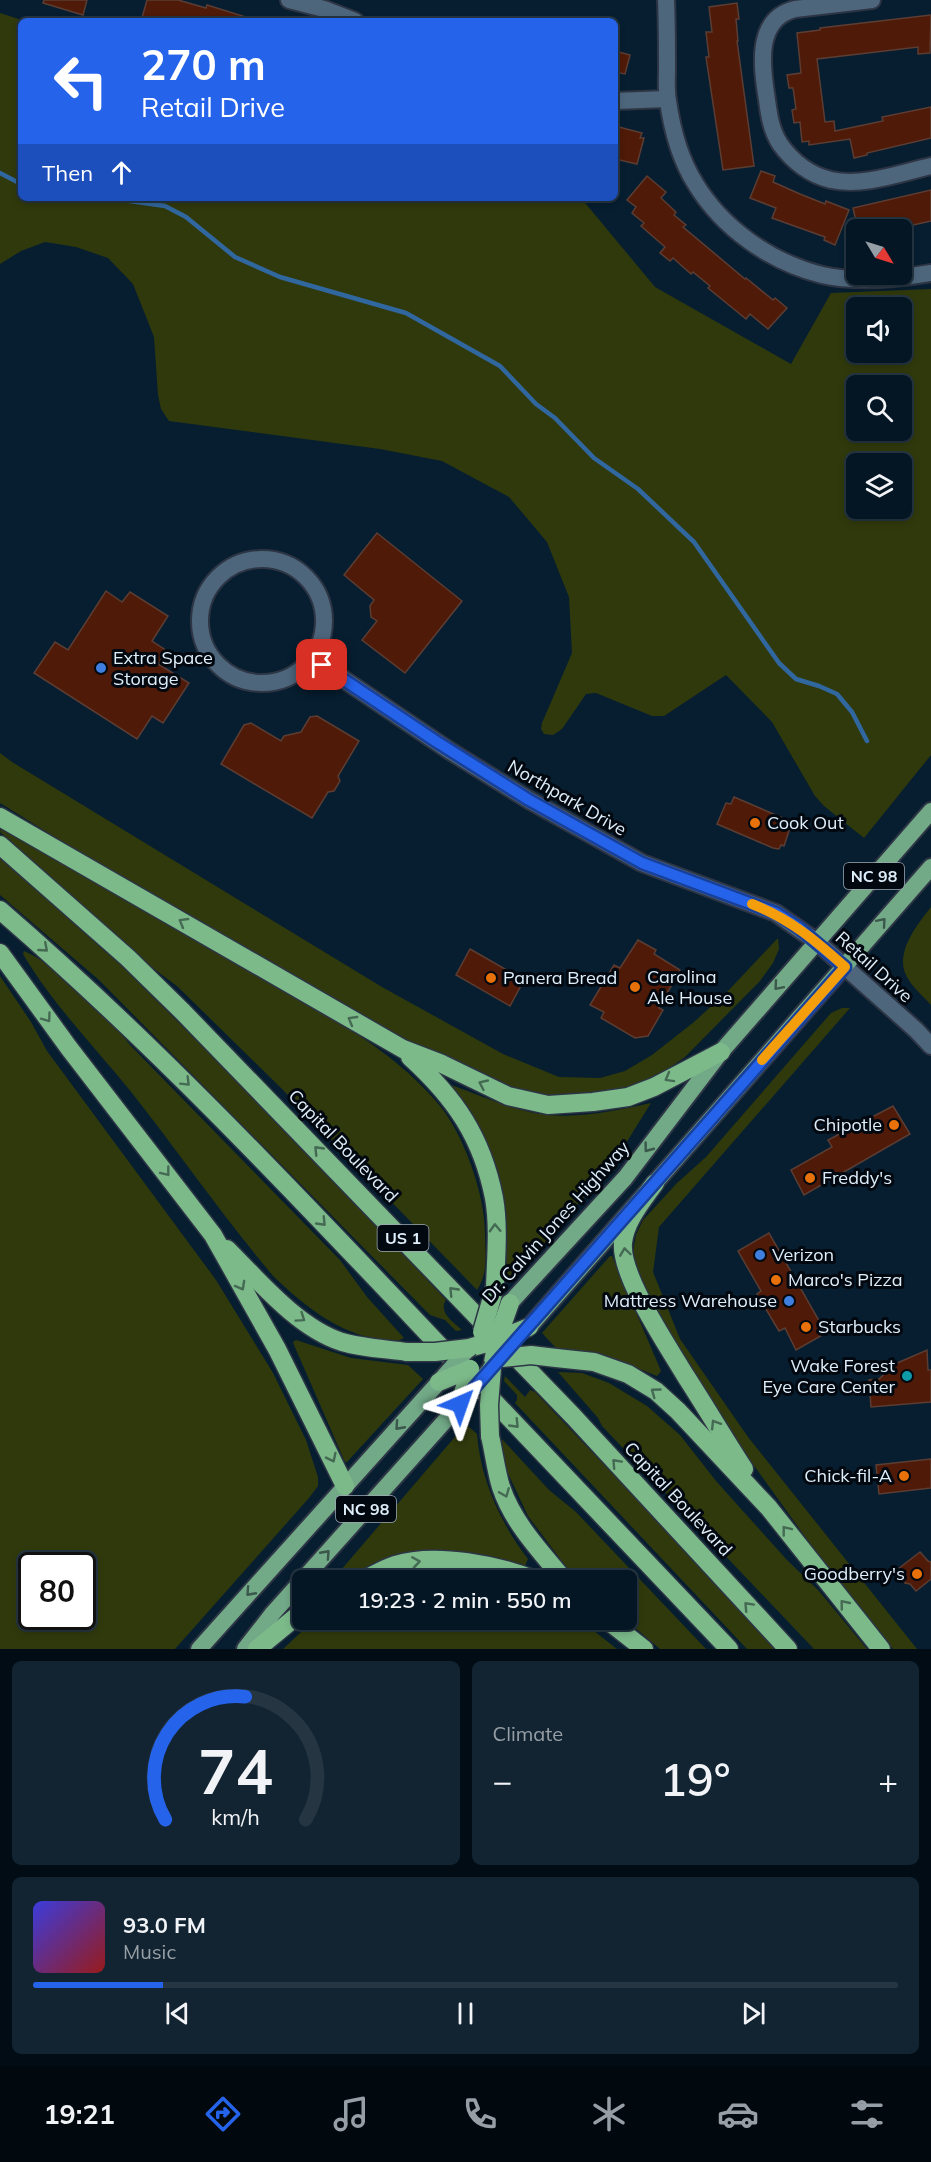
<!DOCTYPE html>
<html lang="en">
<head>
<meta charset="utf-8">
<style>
  body { margin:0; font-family:Mulish,sans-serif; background:#122331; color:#f1f3f6; height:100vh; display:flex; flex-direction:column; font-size:22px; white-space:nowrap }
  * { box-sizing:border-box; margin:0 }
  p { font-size:20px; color:#979fa6 }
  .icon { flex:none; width:33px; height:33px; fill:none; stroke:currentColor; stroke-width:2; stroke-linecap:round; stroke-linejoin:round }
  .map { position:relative; height:1649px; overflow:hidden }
  .panel { display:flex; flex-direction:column; gap:12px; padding:12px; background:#020c14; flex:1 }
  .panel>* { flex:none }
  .guide { position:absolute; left:18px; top:18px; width:600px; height:183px; border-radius:9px; box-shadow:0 3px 9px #0003,0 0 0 2px #253541; background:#2563eb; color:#fff; overflow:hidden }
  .needle { width:39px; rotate:128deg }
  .tools { position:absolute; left:846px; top:219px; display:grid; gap:12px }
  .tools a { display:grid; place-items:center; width:66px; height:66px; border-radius:9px; background:#041624; box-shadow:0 3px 9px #0003,0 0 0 2px #253541; font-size:30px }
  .speed { position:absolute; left:18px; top:1552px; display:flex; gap:12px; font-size:30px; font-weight:700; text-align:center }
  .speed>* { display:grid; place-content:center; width:78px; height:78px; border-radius:50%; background:#041624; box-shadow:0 3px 9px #0003,0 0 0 2px #253541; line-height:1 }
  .speed .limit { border:3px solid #111; border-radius:9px; background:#fff; color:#111 }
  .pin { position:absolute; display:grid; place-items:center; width:51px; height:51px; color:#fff; margin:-26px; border-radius:12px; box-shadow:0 3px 9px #0006 }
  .me { position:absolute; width:66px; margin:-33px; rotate:43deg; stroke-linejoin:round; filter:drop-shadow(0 0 4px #0008) }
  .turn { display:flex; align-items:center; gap:21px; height:126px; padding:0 24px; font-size:27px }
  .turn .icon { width:78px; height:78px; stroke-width:2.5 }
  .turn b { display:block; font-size:42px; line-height:51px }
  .then { display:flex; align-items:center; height:57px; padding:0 24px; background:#0003; gap:12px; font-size:22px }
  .big { font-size:45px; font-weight:600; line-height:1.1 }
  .panel .card { flex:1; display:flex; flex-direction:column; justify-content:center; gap:9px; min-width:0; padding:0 21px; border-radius:9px; background:#122331 }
  .panel .dial { align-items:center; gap:0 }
  .dial svg { height:156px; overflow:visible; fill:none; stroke:#253541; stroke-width:7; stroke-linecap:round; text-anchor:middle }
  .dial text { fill:#f1f3f6; stroke:none }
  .song { display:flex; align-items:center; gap:18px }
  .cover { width:72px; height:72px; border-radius:9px; background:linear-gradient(135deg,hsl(240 70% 55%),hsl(0 70% 35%)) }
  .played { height:6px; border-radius:3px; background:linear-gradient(90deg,#2563eb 15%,#253541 15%) }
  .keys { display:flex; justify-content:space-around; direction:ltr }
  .heat { display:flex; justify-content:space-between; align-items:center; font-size:33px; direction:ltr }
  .panel .tiles { flex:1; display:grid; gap:12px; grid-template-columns:1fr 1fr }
  .card:last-child { grid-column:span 2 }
  .trip { position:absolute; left:292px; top:1570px; width:345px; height:60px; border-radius:9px; background:#041624; box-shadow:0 3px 9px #0003,0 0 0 2px #253541; font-weight:600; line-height:60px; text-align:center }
  .tab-bar { display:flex; height:96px; justify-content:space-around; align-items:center; background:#02090e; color:#979fa6 }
  .tab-bar .icon { width:42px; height:42px }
  .tab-bar .on { color:#2563eb }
  .tab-bar b { font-size:27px; color:#f1f3f6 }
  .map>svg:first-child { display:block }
</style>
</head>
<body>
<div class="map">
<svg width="931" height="1649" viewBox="0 0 931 1649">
  <rect width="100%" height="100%" fill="#061e30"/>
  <g fill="#30390c" fill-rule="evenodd">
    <path d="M0 13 25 21H21V198H581L655 287 791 364 831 293 931 289V755L864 838 824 806 815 796 772 722 726 675 664 716H652L596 693 586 694 562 729 553 735 544 734 541 729 542 723 572 653 569 597 547 542 509 497 442 461 380 449 169 421 161 409 158 395 154 337 133 284 108 258 76 247 45 242 21 251 0 264ZM856 308H902V352H856ZM856 386H902V430H856ZM856 464H902V508H856Z"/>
    <polygon points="0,753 12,762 382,987 503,1054 559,1077 600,1078 625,1071 652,1055 694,1022 727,992 778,938 779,949 773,963 760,981 685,1057 662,1073 636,1086 612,1094 541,1096 504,1088 434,1055 241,947 199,920 95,862 5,806 0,803"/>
    <path d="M2 824C86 873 169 923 252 972 318 1011 391 1046 440 1106 464 1135 485 1195 485 1233 485 1253 489 1272 477 1290L283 1090 178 987 149 965 0 832Z"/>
    <path d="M0 858 124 968 291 1135 446 1300C438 1312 453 1322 462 1330L456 1331 445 1320 430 1315 99 980 0 895Z"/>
    <path d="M931 907V1005C923 996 911 986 906 975 895 952 917 925 931 907Z"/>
    <path d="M24 951C58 965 108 1017 131 1046L340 1260 367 1297 404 1338C393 1344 383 1340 372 1338 332 1329 303 1304 274 1277 224 1218 180 1154 132 1093 95 1047 53 1005 23 954Z"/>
    <path d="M0 976 31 1022 47 1051 216 1280 273 1373 306 1440 318 1477V1486L309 1498 175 1649H0ZM32 1566H82V1617H32Z"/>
    <polygon points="842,1008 850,1008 659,1227 653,1272 680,1339 748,1437 917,1649 893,1649 845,1592 742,1449 721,1428 670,1342 632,1257 636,1235 643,1220 677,1183 706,1157 831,1013"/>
    <path d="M451 1085C483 1096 515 1112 549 1115 583 1118 619 1110 651 1103L613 1164 510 1283 506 1278C510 1201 495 1148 451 1085Z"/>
    <polygon points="610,1256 612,1256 661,1371 657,1376 601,1354 556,1348 542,1333"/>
    <polygon points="296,1340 351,1358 408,1365 423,1379 347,1462 345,1462 294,1345 293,1342"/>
    <polygon points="558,1372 582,1373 609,1383 647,1406 680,1435 716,1481 787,1560 819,1591 867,1649 814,1649 602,1426 598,1418"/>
    <polygon points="505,1376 525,1397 530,1390 535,1392 779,1649 747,1649 515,1403 517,1400 517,1395 504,1381"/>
    <path d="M466 1424 477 1434C481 1481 500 1522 528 1559L525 1566 486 1557 385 1564 348 1575 341 1570Z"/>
    <polygon points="502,1439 549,1490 576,1512 706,1649 660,1649 626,1620 627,1581 580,1581 570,1572 528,1516 503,1463"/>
    <polygon points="314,1620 580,1620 617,1649 283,1649"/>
  </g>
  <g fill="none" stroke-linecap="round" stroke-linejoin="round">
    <g stroke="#31679f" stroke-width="4.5">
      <polyline points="0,173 21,184"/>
      <polyline points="109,198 165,206 186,217 235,257 280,277 406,313 500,366 536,404 555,418 594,458 638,489 694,542 779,663 796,679 819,686 837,694 852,712 867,741"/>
    </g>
  </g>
  <g fill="#4f1a08" stroke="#5c3d33" stroke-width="1.5">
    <polygon points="44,0 87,0 83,15 43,3"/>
    <polygon points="147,0 178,0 206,8 207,5 249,18 249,21 141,21"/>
    <polygon points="737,3 739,19 736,19 738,41 737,41 754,166 723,170 706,57 709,57 706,32 712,32 709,7"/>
    <polygon points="931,15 930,53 918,54 918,47 817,59 825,122 834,121 835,131 883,121 882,117 931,107 931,138 867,153 867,155 854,158 850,139 809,145 809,141 802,142 800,122 794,123 792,110 796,109 793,88 789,88 787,75 801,73 797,33 820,30 820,28"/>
    <polygon points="615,51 630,55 625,74 615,72"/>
    <polygon points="615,126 642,133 640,138 644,138 637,164 615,159"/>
    <polygon points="761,171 775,176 773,182 800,194 825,204 826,201 849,210 835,245 824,240 825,237 772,218 776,208 750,198"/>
    <polygon points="647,176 666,192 661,198 676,212 674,215 686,225 683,227 745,279 746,278 773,300 775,298 787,308 768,329 750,314 746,319 708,288 710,286 693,272 691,274 673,258 670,261 660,253 665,247 641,226 644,223 632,213 636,207 627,200"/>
    <polygon points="931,190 931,221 904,227 904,230 858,230 853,208"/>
    <polygon points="377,533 462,601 405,673 362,640 377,621 371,617 370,606 374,600 344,575"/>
    <polygon points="106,591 122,602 130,592 168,616 152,641 167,651 158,664 189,683 163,723 152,716 137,739 34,673 55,642 68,650"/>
    <polygon points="317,716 359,741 338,776 340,781 334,791 328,792 312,818 221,764 244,725 251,723 281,741 284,736 301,732 310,717"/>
    <polygon points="734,797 792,822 784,846 781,845 779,849 773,848 717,824 726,803 731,804"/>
    <polygon points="638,940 656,950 654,954 680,970 659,1008 663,1010 648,1036 635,1038 601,1018 604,1012 590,1005 614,965 620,968"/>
    <polygon points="470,949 524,980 510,1006 456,975"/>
    <polygon points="893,1106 910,1134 804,1195 791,1170 832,1147 828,1140"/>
    <polygon points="769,1233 826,1333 796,1350 785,1328 779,1331 757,1294 761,1291 738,1251"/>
    <polygon points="927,1350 928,1370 931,1370 931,1402 871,1407 869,1380 879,1379 895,1364"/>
    <polygon points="931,1459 931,1488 879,1494 876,1465"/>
    <polygon points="920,1552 928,1561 931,1562 931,1579 916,1591 910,1584 905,1583 904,1576 898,1569"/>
  </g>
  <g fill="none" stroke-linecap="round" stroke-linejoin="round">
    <g stroke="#2d3545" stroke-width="20">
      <g id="minor">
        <polyline points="289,0 324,9 355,21"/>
        <path d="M666 0C667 23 667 46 667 69 667 79 666 90 668 101 672 129 680 159 695 183 722 228 770 262 822 275 857 283 896 279 931 273"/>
        <path d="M872 0 795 9C754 19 762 69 767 100 769 115 771 130 780 144 792 161 810 175 831 180 863 187 900 173 931 166"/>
        <polyline points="615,101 667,99"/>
        <circle cx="262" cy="621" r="62"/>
        <polyline points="312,658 450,751 529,800 642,863 776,913 817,942"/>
      </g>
    </g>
    <g stroke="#2d3545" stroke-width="20">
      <polyline id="tertiary" points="817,942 916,1030 931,1046"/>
    </g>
    <g stroke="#2d3545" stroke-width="20">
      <g id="trunk">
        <polyline points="510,1303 625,1178 721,1052 931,811"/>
        <polyline points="529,1327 931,867"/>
        <polyline points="199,1649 439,1382"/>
        <polyline points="245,1649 273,1613 460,1404"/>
      </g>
    </g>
    <g stroke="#2d3545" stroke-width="21">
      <g id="motorway">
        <polyline points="0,817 403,1049 442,1064 508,1096 548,1105 593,1102 628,1097 654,1087 721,1052"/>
        <polyline points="0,845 128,958 183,1012 573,1416 788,1649"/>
        <path d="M0 910C162 1050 307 1206 454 1361"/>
        <polyline points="0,953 69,1048 213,1235 277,1349 345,1486"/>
        <path d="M410 1057C455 1098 482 1137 494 1198 499 1226 496 1258 495 1287"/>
        <path d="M655 1183C643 1200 625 1221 623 1243 620 1276 668 1346 685 1375 705 1406 724 1438 744 1469"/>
        <path d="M227 1249C259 1281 298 1328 342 1342 363 1348 386 1349 407 1352"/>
        <polyline points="469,1348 497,1340 492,1368"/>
        <polyline points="556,1358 594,1362 628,1374 656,1391 678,1411 769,1508 881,1649"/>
        <polyline points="482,1389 729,1649"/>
        <path d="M490 1436C494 1453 496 1471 501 1487 513 1523 541 1552 565 1581"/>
        <path d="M361 1581C372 1576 383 1569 395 1565 436 1552 499 1565 538 1581"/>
        <polyline points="607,1620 644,1649"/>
        <polyline points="257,1649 303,1611"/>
      </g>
    </g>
    <use href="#minor" stroke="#4d667c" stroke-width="16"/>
    <use href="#tertiary" stroke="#4d667c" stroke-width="16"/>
    <use href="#trunk" stroke="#72a987" stroke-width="16"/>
    <use href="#motorway" stroke="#7cba8a" stroke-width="18"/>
    <g stroke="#2d3545" stroke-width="20" stroke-linecap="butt">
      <g id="trunk-bridge">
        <polyline points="439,1382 469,1348"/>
        <polyline points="460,1403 492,1368"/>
      </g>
    </g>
    <g stroke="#2d3545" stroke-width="21" stroke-linecap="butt">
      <g id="motorway-bridge">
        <polyline points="482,1332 495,1287"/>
        <polyline points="497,1340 510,1303"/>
        <polyline points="497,1340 529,1327"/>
        <polyline points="407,1352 435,1352 469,1348"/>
        <polyline points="502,1358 531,1355 556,1358"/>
        <polyline points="439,1382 470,1369"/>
        <polyline points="460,1404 470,1369"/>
        <polyline points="490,1436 489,1405 492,1368"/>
      </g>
    </g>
    <use href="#trunk-bridge" stroke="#72a987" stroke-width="16"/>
    <use href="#motorway-bridge" stroke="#7cba8a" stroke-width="18"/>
  </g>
  <defs><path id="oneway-chevron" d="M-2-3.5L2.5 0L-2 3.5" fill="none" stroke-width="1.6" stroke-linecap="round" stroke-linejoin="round" transform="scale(1.5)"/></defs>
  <g stroke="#456a53">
    <use href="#oneway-chevron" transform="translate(183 922) rotate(-150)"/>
    <use href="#oneway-chevron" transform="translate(44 948) rotate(41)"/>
    <use href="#oneway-chevron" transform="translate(47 1018) rotate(54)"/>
    <use href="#oneway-chevron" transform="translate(352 1020) rotate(-150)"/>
    <use href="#oneway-chevron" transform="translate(669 1078) rotate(151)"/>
    <use href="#oneway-chevron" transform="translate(186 1082) rotate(45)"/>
    <use href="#oneway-chevron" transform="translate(483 1084) rotate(-155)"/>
    <use href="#oneway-chevron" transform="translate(318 1150) rotate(-134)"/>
    <use href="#oneway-chevron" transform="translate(166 1172) rotate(52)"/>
    <use href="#oneway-chevron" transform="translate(322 1222) rotate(46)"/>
    <use href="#oneway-chevron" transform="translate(495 1228) rotate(-92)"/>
    <use href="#oneway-chevron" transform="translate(625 1252) rotate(-98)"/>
    <use href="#oneway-chevron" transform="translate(241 1286) rotate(61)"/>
    <use href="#oneway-chevron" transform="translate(453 1291) rotate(-134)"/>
    <use href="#oneway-chevron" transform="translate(301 1318) rotate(35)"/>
    <use href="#oneway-chevron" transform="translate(655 1392) rotate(-144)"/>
    <use href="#oneway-chevron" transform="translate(515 1424) rotate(46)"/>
    <use href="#oneway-chevron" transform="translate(715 1424) rotate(-122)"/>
    <use href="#oneway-chevron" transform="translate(332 1458) rotate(64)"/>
    <use href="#oneway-chevron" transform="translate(616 1463) rotate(-133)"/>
    <use href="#oneway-chevron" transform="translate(505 1493) rotate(68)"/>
    <use href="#oneway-chevron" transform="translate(786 1530) rotate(-128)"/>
    <use href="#oneway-chevron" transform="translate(416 1562) rotate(-9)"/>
    <use href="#oneway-chevron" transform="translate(844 1604) rotate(-129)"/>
    <use href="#oneway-chevron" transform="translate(748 1606) rotate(-133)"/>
  </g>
  <g stroke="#3a584b">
    <use href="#oneway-chevron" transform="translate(882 922) rotate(-49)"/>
    <use href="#oneway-chevron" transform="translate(778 986) rotate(131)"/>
    <use href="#oneway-chevron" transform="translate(648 1148) rotate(127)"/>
    <use href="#oneway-chevron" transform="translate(399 1426) rotate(132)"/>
    <use href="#oneway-chevron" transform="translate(326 1554) rotate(-48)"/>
    <use href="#oneway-chevron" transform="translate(250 1592) rotate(132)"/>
  </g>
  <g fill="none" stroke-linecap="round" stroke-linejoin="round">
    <g stroke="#184099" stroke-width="15">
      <polyline id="route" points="322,665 437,742 529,800 642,863 776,913 799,928 845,967 460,1404"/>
    </g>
    <use href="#route" stroke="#2563eb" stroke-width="10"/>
    <path stroke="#f59e0b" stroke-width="10" d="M752 904C790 919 815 940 845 967L762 1060"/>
  </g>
  <g fill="#3f7fe0" stroke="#02080f" stroke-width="2">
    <circle cx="101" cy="668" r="6"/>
    <circle cx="760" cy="1255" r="6"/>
    <circle cx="789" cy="1301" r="6"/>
  </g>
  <g fill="#e8710a" stroke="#02080f" stroke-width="2">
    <circle cx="755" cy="823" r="6"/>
    <circle cx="491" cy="978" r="6"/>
    <circle cx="635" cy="987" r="6"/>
    <circle cx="894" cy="1125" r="6"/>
    <circle cx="810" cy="1178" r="6"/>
    <circle cx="776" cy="1280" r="6"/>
    <circle cx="806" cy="1327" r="6"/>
    <circle cx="904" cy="1476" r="6"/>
    <circle cx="917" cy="1574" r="6"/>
  </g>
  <circle fill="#0f9aa8" stroke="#02080f" stroke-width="2" cx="907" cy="1376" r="6"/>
  <g text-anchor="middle" stroke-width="6" stroke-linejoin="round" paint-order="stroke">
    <g fill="#02080f" stroke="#9da9b4" stroke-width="1.5">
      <rect x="844" y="863" width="60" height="26" rx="4.5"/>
      <rect x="377.5" y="1225" width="51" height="26" rx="4.5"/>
      <rect x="336" y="1496" width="60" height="26" rx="4.5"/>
    </g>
    <g font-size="16" font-weight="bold" fill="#dfeefb">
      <text x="874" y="882">NC 98</text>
      <text x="403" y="1244">US 1</text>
      <text x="366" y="1515">NC 98</text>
    </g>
    <g font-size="18" fill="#dfeefb" stroke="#02080f" text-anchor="start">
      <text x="113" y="664">Extra Space<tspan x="113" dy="21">Storage</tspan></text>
      <text x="767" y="829">Cook Out</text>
      <text x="647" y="983">Carolina<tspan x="647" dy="21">Ale House</tspan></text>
      <text x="503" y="984">Panera Bread</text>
      <text x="882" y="1131" text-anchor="end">Chipotle</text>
      <text x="822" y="1184">Freddy's</text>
      <text x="772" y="1261">Verizon</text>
      <text x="788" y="1286">Marco's Pizza</text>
      <text x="777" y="1307" text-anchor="end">Mattress Warehouse</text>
      <text x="818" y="1333">Starbucks</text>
      <text x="895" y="1372" text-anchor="end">Wake Forest<tspan x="895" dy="21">Eye Care Center</tspan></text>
      <text x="892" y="1482" text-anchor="end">Chick-fil-A</text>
      <text x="905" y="1580" text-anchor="end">Goodberry's</text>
    </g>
    <g font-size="18" fill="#dfeefb" stroke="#02080f">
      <text transform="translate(567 798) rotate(30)" y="6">Northpark Drive</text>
      <text transform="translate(874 967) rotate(42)" y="6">Retail Drive</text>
      <text transform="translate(343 1146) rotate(46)" y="6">Capital Boulevard</text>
      <text transform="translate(556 1222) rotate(-48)" y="6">Dr. Calvin Jones Highway</text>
      <text transform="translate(678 1499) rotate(47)" y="6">Capital Boulevard</text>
    </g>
  </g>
</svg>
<div class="tools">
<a><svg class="needle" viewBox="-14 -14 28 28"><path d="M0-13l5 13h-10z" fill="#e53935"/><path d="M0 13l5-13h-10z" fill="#979fa6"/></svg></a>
<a><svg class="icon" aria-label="sound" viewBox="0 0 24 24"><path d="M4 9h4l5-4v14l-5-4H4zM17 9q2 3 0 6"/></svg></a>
<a><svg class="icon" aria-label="search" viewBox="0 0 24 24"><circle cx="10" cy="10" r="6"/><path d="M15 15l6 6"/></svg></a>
<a><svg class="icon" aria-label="layers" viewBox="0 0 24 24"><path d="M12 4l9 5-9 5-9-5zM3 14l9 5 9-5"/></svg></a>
</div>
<div class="speed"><div class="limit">80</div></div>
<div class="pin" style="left:322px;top:665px;background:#d93025"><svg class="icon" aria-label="arrive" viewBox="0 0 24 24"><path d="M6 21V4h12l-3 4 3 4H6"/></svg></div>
<svg class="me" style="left:460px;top:1404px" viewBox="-20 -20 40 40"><path d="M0-17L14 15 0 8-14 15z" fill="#2563eb" stroke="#fff" stroke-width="4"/></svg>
<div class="trip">19:23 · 2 min · 550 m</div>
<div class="guide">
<div class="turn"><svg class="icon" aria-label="left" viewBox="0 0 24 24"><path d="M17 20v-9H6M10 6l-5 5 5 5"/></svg><div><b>270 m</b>Retail Drive</div></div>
<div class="then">Then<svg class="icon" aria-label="ahead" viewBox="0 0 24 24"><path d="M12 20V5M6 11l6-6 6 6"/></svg></div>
</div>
</div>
<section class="panel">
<div class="tiles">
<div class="card dial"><svg viewBox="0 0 100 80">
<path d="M14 69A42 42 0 1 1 86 69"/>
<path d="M14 69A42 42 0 0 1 55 6" stroke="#2563eb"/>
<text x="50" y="56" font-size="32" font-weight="700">74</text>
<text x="50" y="72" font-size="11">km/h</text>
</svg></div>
<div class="card"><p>Climate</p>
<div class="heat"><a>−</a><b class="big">19°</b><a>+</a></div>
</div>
<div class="card">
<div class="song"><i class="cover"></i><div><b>93.0 FM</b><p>Music</p></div></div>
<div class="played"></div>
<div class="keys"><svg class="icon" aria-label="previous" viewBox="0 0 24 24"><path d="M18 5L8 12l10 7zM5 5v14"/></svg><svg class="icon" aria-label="pause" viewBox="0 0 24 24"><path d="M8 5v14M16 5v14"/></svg><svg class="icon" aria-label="next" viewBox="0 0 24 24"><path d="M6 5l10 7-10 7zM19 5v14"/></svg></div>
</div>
</div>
</section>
<nav class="tab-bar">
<b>19:21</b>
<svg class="icon on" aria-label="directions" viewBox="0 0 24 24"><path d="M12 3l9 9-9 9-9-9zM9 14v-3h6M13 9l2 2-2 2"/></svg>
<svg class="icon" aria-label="music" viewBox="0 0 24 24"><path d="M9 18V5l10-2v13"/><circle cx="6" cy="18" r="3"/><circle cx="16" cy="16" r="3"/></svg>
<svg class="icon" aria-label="phone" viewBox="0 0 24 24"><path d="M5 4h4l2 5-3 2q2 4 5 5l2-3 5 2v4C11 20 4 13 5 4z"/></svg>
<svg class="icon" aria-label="climate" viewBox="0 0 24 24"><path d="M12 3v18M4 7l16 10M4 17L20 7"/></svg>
<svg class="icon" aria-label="car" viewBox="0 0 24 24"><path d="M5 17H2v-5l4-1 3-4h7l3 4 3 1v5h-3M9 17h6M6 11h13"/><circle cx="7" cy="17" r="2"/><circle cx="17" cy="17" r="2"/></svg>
<svg class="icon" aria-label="filters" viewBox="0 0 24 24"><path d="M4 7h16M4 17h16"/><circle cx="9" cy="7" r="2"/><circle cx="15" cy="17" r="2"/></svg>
</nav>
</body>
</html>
